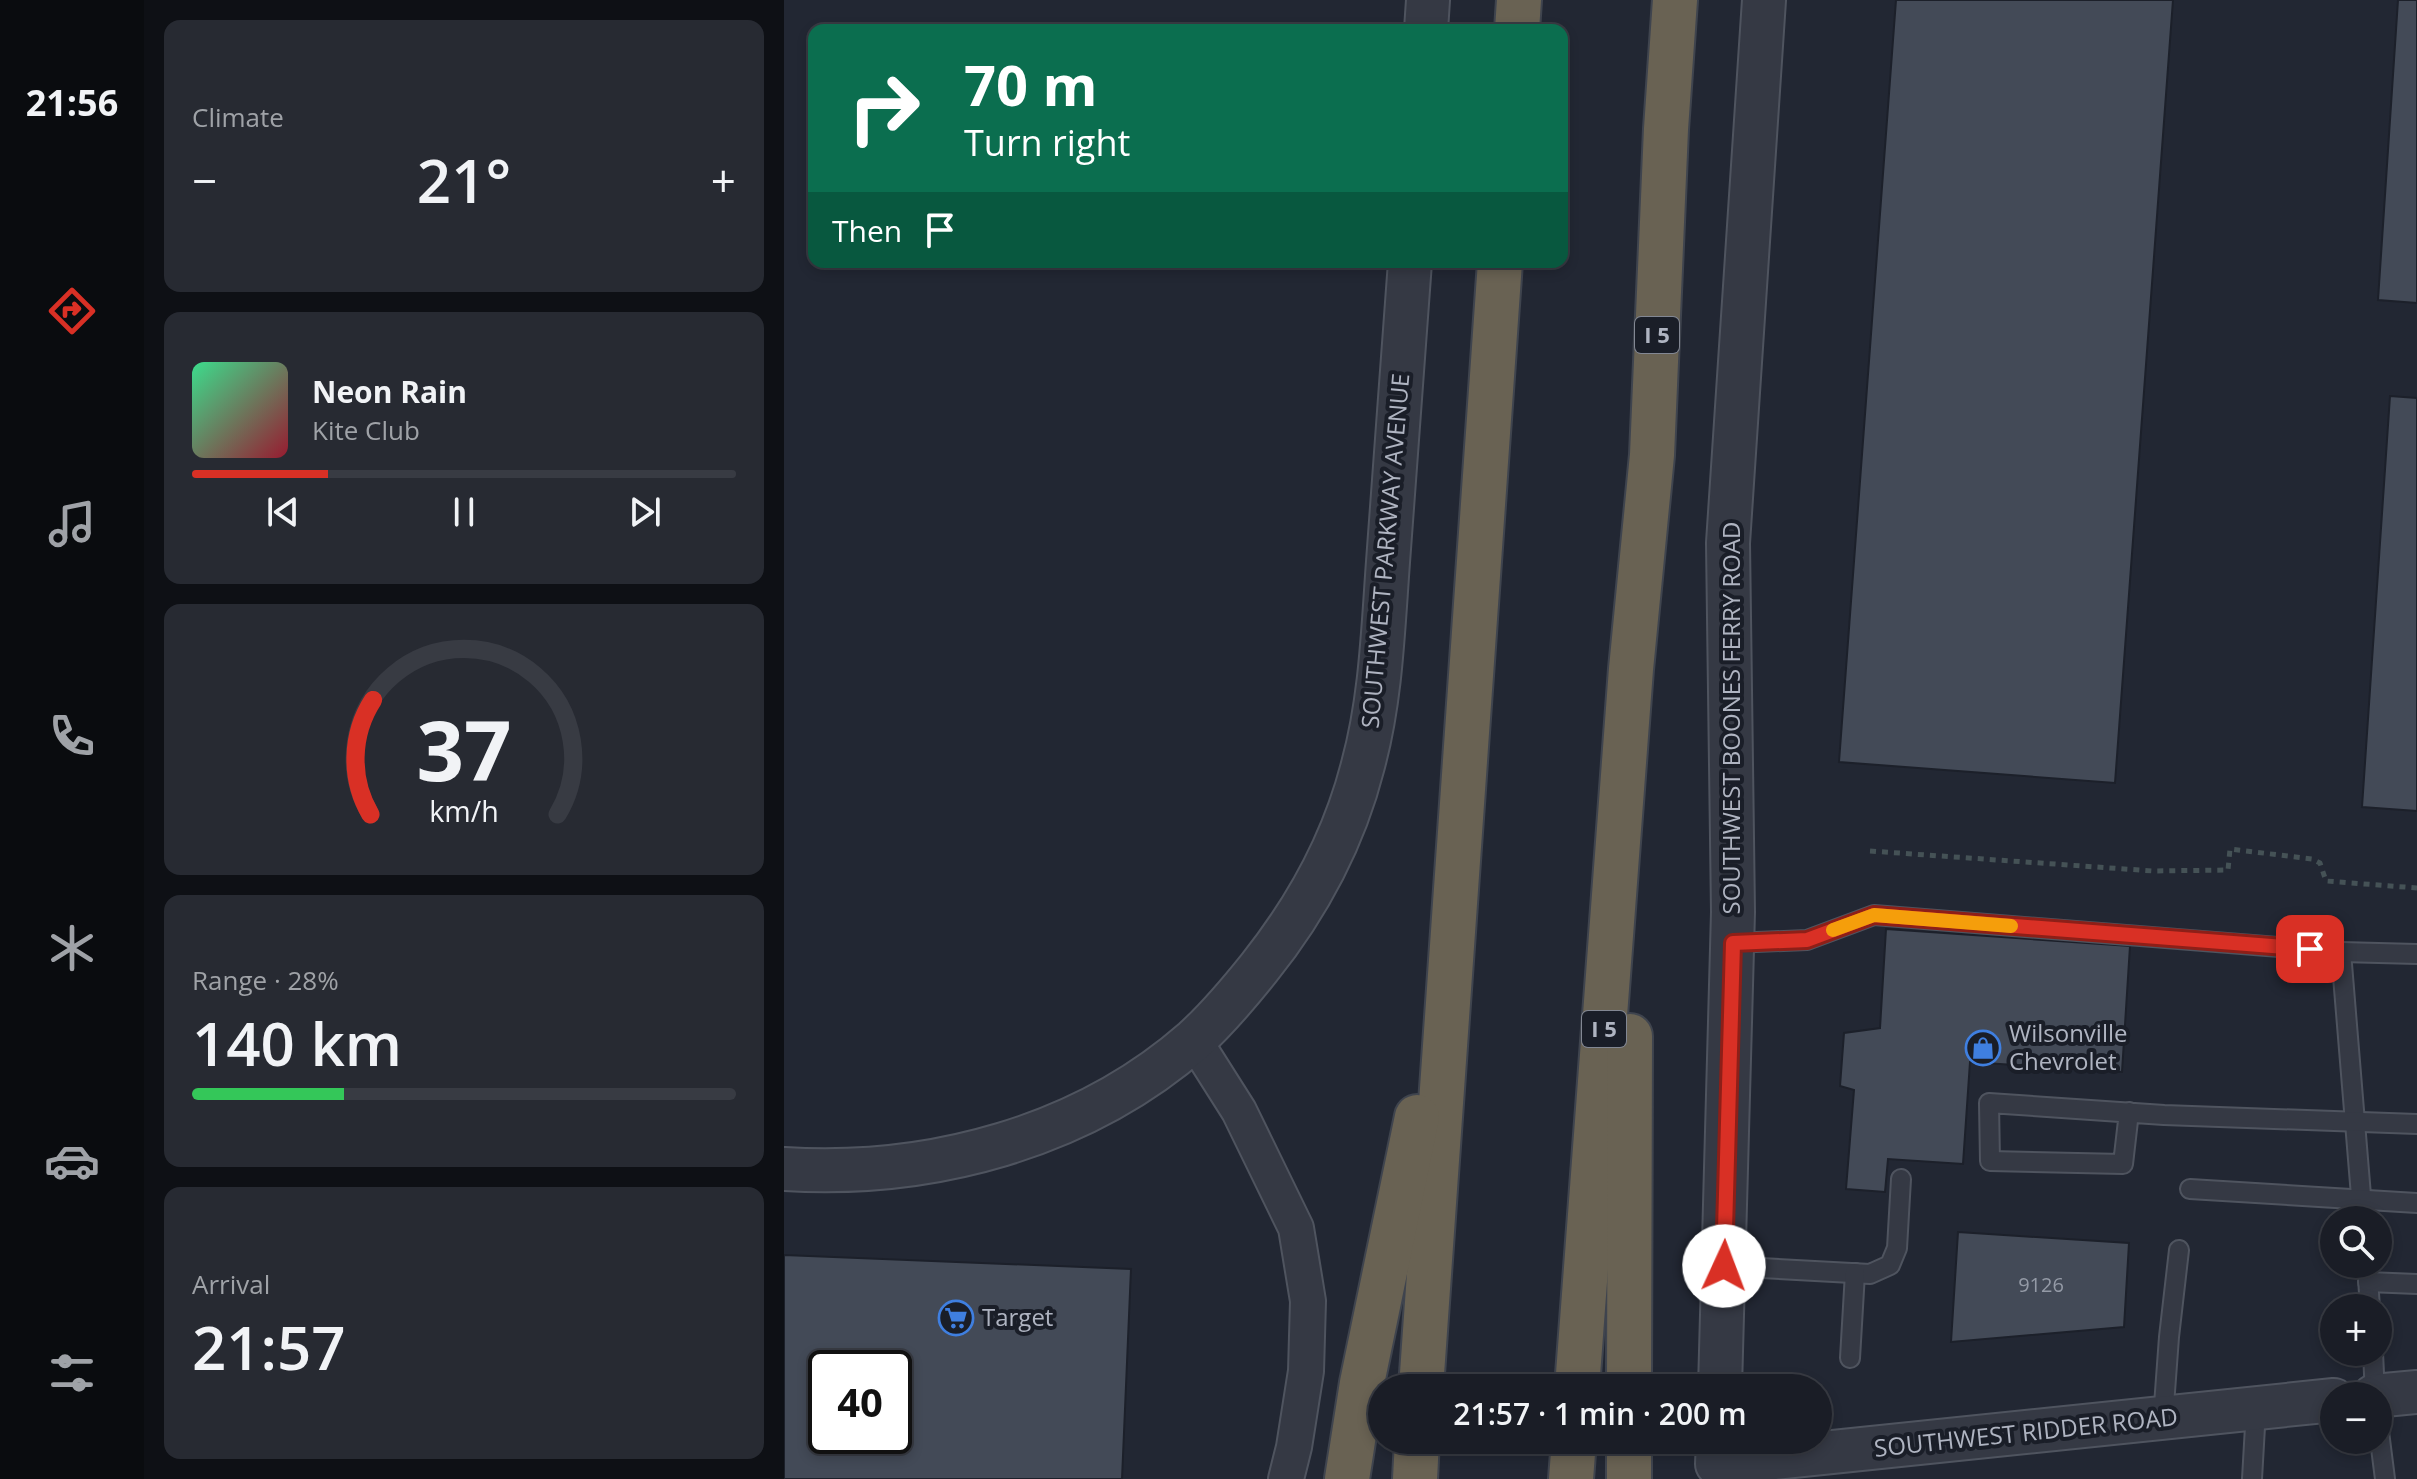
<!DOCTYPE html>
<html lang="en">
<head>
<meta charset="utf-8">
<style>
  body { margin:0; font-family:"Open Sans",sans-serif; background:#272a32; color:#f1f3f6; height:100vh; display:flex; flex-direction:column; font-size:30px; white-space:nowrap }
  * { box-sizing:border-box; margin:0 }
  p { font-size:26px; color:#9fa2a7 }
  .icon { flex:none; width:44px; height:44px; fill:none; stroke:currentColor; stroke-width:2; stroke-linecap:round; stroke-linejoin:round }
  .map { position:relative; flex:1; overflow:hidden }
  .details { display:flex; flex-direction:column; gap:20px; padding:20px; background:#0e1015; width:640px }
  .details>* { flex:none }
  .hud { position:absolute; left:24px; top:24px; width:760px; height:244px; border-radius:16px; box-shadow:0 4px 12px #0003,0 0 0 2px #383b43; background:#0b6e4f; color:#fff; overflow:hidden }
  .controls { position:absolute; left:1536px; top:1206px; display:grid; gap:16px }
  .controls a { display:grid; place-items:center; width:72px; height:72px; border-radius:50%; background:#1a1d26; box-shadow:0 4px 12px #0003,0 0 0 2px #383b43; font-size:40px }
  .speed { position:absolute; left:24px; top:1350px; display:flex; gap:16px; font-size:40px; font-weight:700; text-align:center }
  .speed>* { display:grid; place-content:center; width:104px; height:104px; border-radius:50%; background:#1a1d26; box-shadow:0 4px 12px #0003,0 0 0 2px #383b43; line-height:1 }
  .speed .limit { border:4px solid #111; border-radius:12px; background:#fff; color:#111 }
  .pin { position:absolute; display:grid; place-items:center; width:68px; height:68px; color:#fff; margin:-34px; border-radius:16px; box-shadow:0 4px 12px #0006 }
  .me { position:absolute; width:88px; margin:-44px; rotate:2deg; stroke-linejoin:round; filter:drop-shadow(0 0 6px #0008) }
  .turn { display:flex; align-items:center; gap:28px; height:168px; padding:0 24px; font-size:36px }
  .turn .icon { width:104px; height:104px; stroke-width:2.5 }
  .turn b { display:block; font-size:56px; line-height:68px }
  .then { display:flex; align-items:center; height:76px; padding:0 24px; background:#0003; gap:16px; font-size:30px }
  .big { font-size:60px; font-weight:600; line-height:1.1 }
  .details .card { flex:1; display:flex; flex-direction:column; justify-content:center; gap:12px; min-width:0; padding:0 28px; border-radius:16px; background:#272a32 }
  .details .dial { align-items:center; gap:0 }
  .dial svg { height:208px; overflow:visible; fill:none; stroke:#383b43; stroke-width:7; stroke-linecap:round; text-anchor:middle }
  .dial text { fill:#f1f3f6; stroke:none }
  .song { display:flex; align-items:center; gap:24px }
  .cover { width:96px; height:96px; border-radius:12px; background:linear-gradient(135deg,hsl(150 70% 55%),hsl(350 70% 35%)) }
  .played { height:8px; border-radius:4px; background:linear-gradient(90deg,#d93025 25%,#383b43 25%) }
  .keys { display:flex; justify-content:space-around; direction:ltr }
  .heat { display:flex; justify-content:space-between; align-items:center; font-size:44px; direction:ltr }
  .charge { height:12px; border-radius:6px; background:linear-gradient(90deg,#34c759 28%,#383b43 0) }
  .trip { position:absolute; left:584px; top:1374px; width:464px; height:80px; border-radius:40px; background:#1a1d26; box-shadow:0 4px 12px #0003,0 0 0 2px #383b43; font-weight:600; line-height:80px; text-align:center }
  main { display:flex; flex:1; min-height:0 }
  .dock { display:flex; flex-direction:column; width:144px; justify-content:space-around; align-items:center; background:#0a0c0f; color:#9fa2a7 }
  .dock .icon { width:56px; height:56px }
  .dock .current { color:#d93025 }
  .dock b { font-size:36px; color:#f1f3f6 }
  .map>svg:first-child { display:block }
</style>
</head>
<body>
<main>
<nav class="dock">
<b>21:56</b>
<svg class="icon current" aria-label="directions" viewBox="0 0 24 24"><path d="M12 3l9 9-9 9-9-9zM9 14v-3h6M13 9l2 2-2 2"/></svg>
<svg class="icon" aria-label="music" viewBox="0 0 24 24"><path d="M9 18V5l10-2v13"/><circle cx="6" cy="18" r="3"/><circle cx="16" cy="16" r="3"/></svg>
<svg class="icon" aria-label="phone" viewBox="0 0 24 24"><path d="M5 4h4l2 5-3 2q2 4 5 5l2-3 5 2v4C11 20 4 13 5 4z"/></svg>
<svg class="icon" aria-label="climate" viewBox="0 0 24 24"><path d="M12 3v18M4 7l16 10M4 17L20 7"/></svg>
<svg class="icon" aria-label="car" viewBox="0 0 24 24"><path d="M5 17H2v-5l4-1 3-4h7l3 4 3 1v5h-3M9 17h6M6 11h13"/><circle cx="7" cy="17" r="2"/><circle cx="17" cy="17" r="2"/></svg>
<svg class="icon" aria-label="filters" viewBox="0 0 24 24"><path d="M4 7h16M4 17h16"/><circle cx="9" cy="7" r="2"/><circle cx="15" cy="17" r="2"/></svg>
</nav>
<section class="details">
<div class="card"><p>Climate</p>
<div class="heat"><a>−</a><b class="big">21°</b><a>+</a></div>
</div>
<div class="card">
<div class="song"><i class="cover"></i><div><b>Neon Rain</b><p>Kite Club</p></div></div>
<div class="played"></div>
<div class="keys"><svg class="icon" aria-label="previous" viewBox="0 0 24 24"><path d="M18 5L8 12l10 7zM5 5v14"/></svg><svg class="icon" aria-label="pause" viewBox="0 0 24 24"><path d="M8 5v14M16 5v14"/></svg><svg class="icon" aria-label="next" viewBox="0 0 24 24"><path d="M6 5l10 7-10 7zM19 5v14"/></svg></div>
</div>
<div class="card dial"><svg viewBox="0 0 100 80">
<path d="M14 69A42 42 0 1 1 86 69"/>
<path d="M14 69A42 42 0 0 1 15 25" stroke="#d93025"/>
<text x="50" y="56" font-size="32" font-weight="700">37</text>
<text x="50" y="72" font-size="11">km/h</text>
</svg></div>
<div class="card"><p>Range · 28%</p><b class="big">140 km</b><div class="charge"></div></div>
<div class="card"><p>Arrival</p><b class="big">21:57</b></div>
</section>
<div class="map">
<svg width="1633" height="1479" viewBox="0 0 1633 1479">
  <rect width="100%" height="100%" fill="#222733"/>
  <g fill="#434a57" stroke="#1c202a" stroke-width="2" fill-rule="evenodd">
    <polygon points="1112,0 1389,0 1331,783 1055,762"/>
    <polygon points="1614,0 1633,0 1633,303 1594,300"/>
    <polygon points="1606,396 1633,398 1633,811 1578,807"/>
    <polygon points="1102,929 1346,946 1338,1072 1186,1062 1179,1164 1104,1159 1101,1192 1062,1189 1070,1090 1056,1086 1060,1033 1096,1028"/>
    <polygon points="1174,1232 1345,1243 1340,1327 1167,1342"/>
    <path d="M0 1255 347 1269 338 1479H0ZM42 1368H110V1436H42Z"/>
  </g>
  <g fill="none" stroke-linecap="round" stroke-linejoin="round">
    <g stroke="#4f545f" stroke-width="22">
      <g id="service">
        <polyline points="949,943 1023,940 1090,915 1557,952 1579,1220"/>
        <polyline points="1557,952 1633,954"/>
        <polyline points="1345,1112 1339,1164 1206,1161 1205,1103 1380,1115 1633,1124"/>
        <polyline points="1406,1189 1633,1203"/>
        <polyline points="1583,1264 1586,1308"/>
        <polyline points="940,1266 1086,1274 1106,1265 1113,1248 1117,1179"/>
        <polyline points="1584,1282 1633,1284"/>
        <polyline points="1589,1352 1591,1396"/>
        <polyline points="1066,1358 1071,1273"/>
        <polyline points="1379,1419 1385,1337 1395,1250"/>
        <polyline points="1594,1424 1601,1479"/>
        <polyline points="1468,1479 1472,1409"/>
      </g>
    </g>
    <g stroke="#4f545f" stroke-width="38">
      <polyline id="minor" points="410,1040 455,1111 512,1228 524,1301 522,1371 510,1447 502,1479"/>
    </g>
    <g stroke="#4f545f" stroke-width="46">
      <g id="tertiary">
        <polyline points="642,30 644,0"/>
        <path d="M0 1169C146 1178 298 1138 410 1040 434 1018 455 993 475 968 523 908 560 840 579 765 597 699 599 630 604 562 612 462 619 362 626 262"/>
        <polyline points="936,1388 949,912 944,543 980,0"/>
        <polyline points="1590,1396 1633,1392"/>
        <polyline points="934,1440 933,1464 1550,1400"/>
      </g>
    </g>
    <g stroke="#3f444e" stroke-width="48">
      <g id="motorway">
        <polyline points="733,30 735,0"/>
        <polyline points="637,1388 716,262"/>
        <polyline points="793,1388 847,669 868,455 882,129 891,0"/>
        <polyline points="845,1388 846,1036"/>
        <polyline points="563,1479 578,1383 633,1117"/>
        <polyline points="631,1479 633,1440"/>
        <polyline points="787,1479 790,1440"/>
        <polyline points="845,1479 845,1440"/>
      </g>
    </g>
    <polyline stroke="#455256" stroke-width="5" stroke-dasharray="6 6" stroke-linecap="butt" points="1086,851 1369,871 1444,870 1446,849 1528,859 1536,863 1542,881 1633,888"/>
    <use href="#service" stroke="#353944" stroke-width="18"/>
    <use href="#minor" stroke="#353944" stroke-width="34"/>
    <use href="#tertiary" stroke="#353944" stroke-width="42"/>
    <use href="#motorway" stroke="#696253" stroke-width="44"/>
  </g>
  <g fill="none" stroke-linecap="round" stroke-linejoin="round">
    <g stroke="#8d1f18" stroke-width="20">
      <polyline id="route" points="940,1266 949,943 1023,940 1090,915 1526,949"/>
    </g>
    <use href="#route" stroke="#d93025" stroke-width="14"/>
    <polyline stroke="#f59e0b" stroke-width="14" points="1049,930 1090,915 1227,926"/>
  </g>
  <defs>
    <g id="shop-ring" transform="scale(1.8)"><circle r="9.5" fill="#1a1e28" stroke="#3f7fe0" stroke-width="1.5"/><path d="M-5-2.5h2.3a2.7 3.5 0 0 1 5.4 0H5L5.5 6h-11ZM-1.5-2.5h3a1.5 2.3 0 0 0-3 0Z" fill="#3f7fe0"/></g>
    <g id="supermarket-ring" transform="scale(1.8)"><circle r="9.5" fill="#1a1e28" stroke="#3f7fe0" stroke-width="1.5"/><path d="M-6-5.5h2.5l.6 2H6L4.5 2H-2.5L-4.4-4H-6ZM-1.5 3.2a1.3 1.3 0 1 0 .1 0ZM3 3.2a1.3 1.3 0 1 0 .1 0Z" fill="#3f7fe0"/></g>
  </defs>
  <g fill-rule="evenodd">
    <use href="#shop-ring" x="1199" y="1048"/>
    <use href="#supermarket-ring" x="172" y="1318"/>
  </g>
  <g text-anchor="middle" stroke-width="8" stroke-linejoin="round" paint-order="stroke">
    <g font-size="20" fill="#949aa6">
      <text x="1257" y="1292">9126</text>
    </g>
    <g fill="#1a1e28" stroke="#828793" stroke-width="2">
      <rect x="851" y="317" width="44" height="36" rx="6"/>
      <rect x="798" y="1011" width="44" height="36" rx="6"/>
    </g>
    <g font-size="22" font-weight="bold" fill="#afb4c1">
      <text x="873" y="343">I 5</text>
      <text x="820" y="1037">I 5</text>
    </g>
    <g font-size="24" fill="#afb4c1" stroke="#1a1e28">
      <text transform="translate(602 551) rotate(-85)" y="8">SOUTHWEST PARKWAY AVENUE</text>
      <text transform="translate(948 718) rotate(-90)" y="8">SOUTHWEST BOONES FERRY ROAD</text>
      <text transform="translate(1242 1433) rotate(-6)" y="8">SOUTHWEST RIDDER ROAD</text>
    </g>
    <g font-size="24" fill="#afb4c1" stroke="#1a1e28" text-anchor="start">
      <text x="1225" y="1042">Wilsonville<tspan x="1225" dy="28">Chevrolet</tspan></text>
      <text x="198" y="1326">Target</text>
    </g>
  </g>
</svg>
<div class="controls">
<a><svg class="icon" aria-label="search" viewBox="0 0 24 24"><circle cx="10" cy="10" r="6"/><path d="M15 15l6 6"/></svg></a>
<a>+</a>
<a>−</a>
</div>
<div class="speed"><div class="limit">40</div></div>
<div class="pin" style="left:1526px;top:949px;background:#d93025"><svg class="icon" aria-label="arrive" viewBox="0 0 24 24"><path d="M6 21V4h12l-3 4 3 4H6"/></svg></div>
<svg class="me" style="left:940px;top:1266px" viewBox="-20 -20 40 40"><circle r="19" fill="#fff"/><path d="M0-13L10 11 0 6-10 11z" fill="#d93025"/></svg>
<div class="trip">21:57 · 1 min · 200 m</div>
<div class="hud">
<div class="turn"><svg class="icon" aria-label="right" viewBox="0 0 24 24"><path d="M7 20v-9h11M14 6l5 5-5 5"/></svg><div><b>70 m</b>Turn right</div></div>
<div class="then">Then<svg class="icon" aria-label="arrive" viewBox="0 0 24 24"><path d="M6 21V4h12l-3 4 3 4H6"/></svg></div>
</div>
</div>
</main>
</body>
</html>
